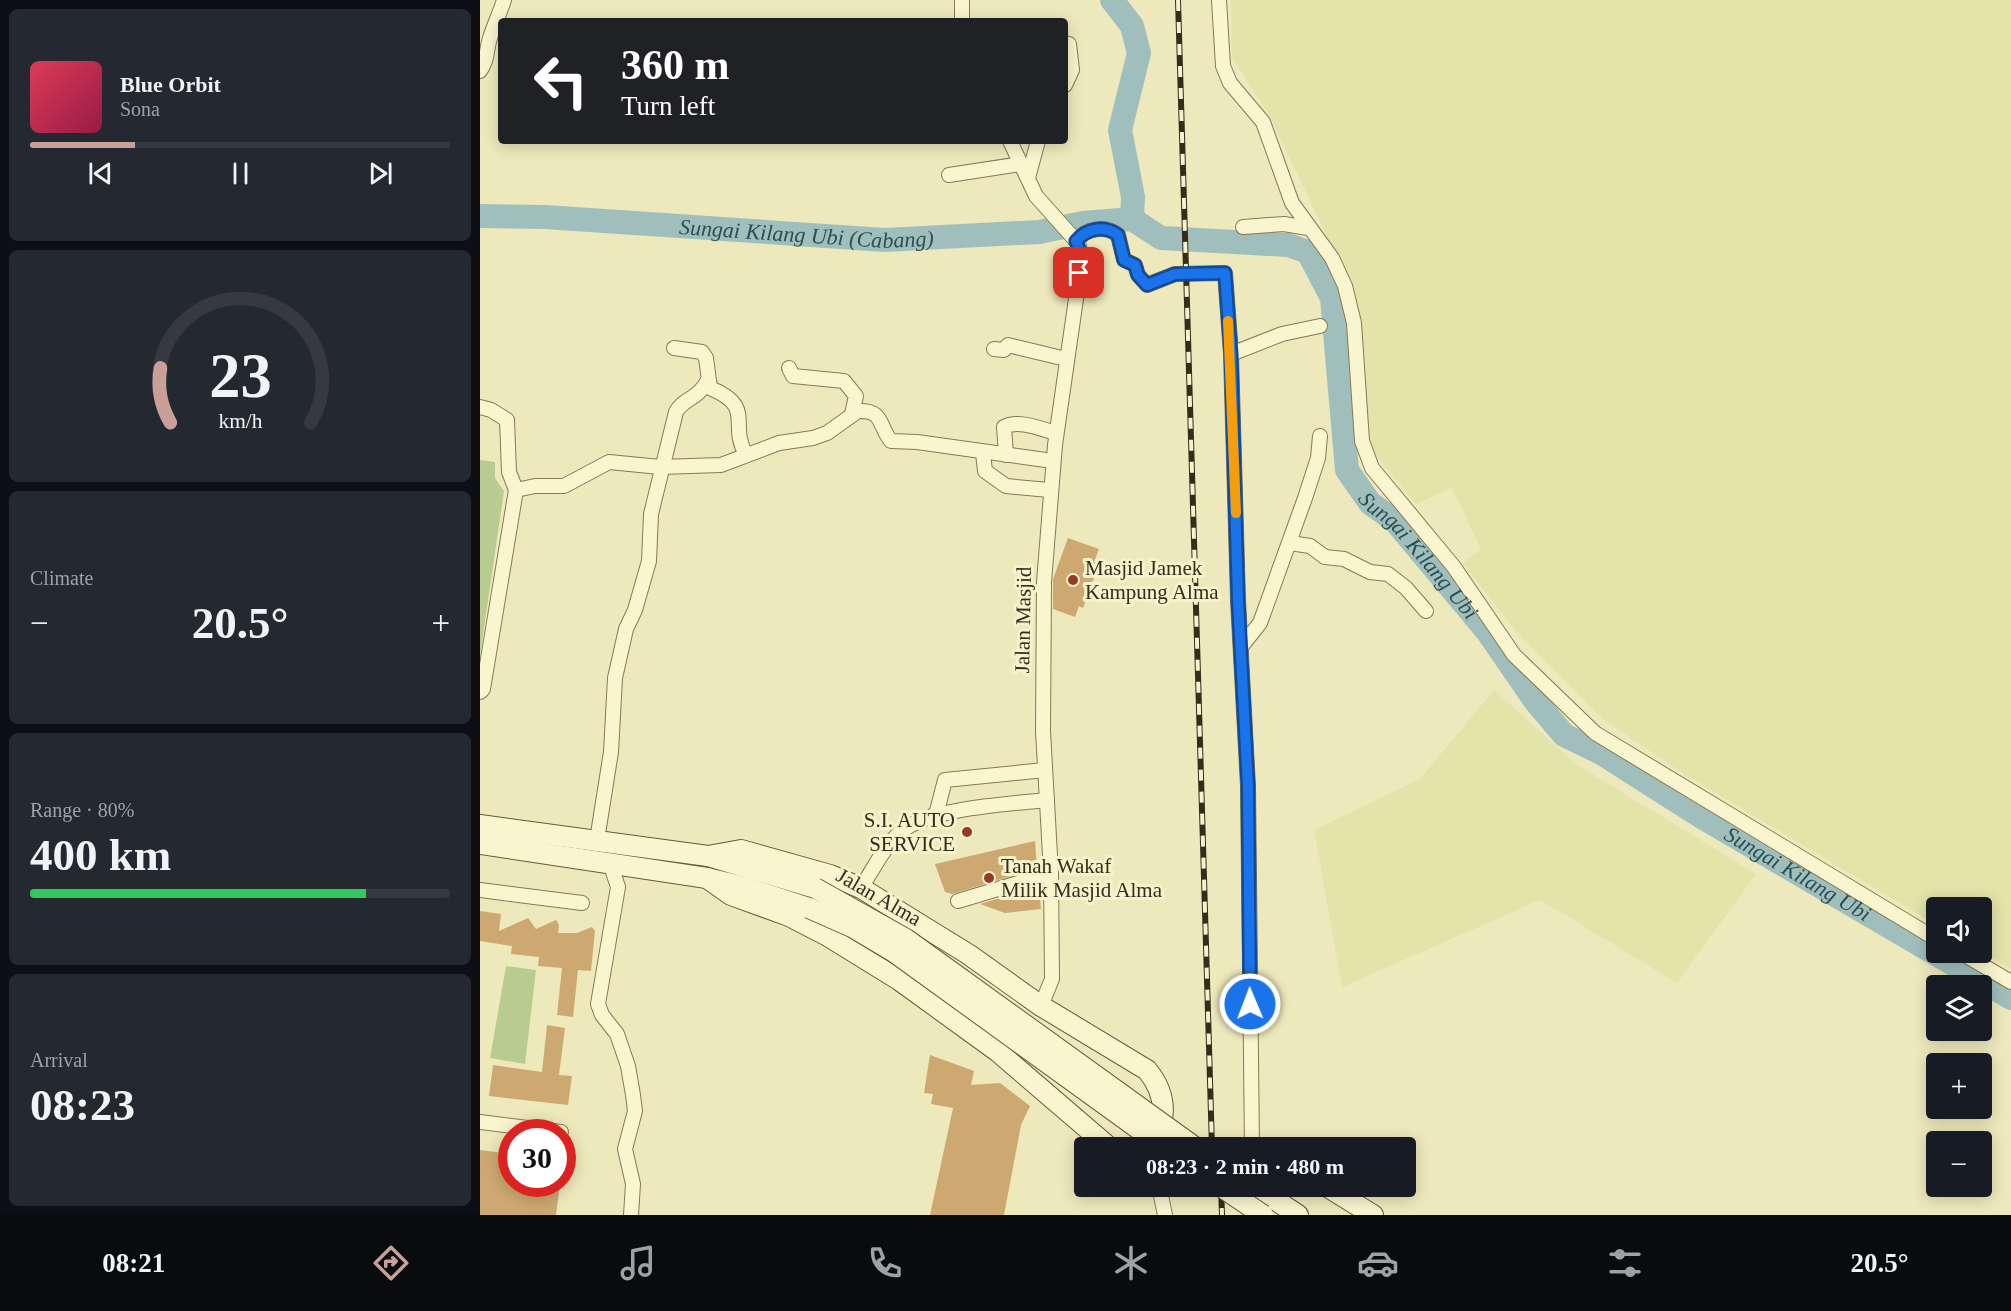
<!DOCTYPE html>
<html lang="en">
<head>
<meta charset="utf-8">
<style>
  body { margin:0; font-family:Georgia,serif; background:#242831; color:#f1f3f6; height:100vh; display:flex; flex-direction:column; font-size:22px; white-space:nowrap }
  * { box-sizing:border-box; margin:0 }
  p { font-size:20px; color:#9ea1a6 }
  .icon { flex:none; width:33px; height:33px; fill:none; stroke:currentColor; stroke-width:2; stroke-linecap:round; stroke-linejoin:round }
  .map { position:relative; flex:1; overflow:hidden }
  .side { display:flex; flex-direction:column; gap:9px; padding:9px; background:#0d0f14; width:480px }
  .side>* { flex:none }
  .top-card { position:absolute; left:18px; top:18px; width:570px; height:126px; border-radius:6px; box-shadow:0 3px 15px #0003; background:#202124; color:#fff; overflow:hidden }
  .buttons { position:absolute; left:1446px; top:897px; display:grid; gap:12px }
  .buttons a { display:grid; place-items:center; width:66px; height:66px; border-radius:6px; background:#171b24; box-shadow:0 3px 15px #0003; font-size:30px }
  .speed { position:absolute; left:18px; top:1119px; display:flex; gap:12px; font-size:30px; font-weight:700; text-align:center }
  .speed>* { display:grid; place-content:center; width:78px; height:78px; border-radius:50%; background:#171b24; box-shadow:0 3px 15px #0003; line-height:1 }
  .speed .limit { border:9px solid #d22; background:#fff; color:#111 }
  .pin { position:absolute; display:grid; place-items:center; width:51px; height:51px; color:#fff; margin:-26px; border-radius:12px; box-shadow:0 3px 9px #0006 }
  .me { position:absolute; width:66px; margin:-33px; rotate:359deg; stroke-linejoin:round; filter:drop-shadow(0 0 4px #0008) }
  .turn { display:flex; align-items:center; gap:21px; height:126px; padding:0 24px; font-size:27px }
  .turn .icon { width:78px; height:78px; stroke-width:2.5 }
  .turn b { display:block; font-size:42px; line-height:51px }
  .big { font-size:45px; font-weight:700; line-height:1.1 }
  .side .card { flex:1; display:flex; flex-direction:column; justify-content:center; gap:9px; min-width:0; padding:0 21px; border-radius:9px; background:#242831 }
  .side .dial { align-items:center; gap:0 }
  .dial svg { height:156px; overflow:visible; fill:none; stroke:#363941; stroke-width:7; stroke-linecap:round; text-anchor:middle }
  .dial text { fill:#f1f3f6; stroke:none }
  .song { display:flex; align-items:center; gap:18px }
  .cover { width:72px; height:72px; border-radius:9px; background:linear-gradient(135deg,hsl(350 70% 55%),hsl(340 70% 35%)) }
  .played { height:6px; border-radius:3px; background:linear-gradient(90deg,#c8a098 25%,#363941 25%) }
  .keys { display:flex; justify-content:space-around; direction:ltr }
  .heat { display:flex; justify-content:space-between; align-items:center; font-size:33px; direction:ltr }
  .charge { height:9px; border-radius:4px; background:linear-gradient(90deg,#34c759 80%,#363941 0) }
  .trip { position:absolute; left:594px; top:1137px; width:342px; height:60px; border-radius:6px; background:#171b24; box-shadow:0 3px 15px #0003; font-weight:700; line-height:60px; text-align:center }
  .tab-bar { display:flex; height:96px; justify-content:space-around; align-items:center; background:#090b0e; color:#9ea1a6 }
  .tab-bar .icon { width:42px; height:42px }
  .tab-bar .active { color:#c8a098 }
  .tab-bar b { font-size:27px; color:#f1f3f6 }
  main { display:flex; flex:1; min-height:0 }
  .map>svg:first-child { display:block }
</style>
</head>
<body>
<main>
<section class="side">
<div class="card">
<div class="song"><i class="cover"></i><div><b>Blue Orbit</b><p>Sona</p></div></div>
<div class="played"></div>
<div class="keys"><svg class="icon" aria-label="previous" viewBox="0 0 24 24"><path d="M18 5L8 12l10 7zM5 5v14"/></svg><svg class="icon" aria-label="pause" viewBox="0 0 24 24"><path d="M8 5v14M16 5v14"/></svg><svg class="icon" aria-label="next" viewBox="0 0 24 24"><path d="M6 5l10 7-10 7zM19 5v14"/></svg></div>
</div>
<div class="card dial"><svg viewBox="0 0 100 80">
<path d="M14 69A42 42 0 1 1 86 69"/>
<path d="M14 69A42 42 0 0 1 9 41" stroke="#c8a098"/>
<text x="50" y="56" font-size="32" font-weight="700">23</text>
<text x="50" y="72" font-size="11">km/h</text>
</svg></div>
<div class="card"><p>Climate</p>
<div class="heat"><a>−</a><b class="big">20.5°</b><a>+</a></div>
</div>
<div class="card"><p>Range · 80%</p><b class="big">400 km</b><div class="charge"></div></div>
<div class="card"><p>Arrival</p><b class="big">08:23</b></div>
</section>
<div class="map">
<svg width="1531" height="1215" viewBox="0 0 1531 1215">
  <rect width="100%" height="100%" fill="#eee9bc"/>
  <g fill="#e2e4a9">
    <polygon points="751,0 1531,0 1531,969 1502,952 1502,908 1456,908 1456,925 1204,774 1124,720 1035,630 983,563 1001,549 972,488 936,504 890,448 866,276 789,115 752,57"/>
    <polygon points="1014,690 1096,764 1276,874 1197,983 1060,900 862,987 834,830 940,779"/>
  </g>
  <g fill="#b9cc90">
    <polygon points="0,460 15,462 15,478 24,491 0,655"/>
    <polygon points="26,966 56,970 45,1064 10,1058"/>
  </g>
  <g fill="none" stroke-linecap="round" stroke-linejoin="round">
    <g stroke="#a0bfbc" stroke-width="24">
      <path id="s1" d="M632 0 652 26 659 53 640 130 653 197 652 219 681 238 808 245 828 252 852 298 867 470 890 503 915 521 1007 631 1056 702 1084 735 1121 753 1220 816 1531 998"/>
      <path id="s2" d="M0 216 65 217 405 240 559 232 603 223 652 219"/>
    </g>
  </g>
  <g fill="#cda971">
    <polygon points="588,538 619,549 614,562 619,564 603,608 599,606 595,617 573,609 573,579"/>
    <polygon points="555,841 557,868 472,894 465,892 455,864"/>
    <polygon points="559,886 561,909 525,913 500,904"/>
    <polygon points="0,911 21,914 19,931 48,918 56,929 76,920 79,925 78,933 97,933 112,927 115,931 111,971 98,970 93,1017 77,1015 82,968 58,966 59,957 31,954 32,946 0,941"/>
    <polygon points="67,1025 85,1028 79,1075 92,1076 88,1105 9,1096 13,1065 62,1072"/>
    <polygon points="450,1055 494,1071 491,1085 520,1083 550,1106 541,1125 524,1215 450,1215 473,1108 451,1104 453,1094 444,1093"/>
    <polygon points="0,1150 32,1154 32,1184 80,1184 76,1215 0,1215"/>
  </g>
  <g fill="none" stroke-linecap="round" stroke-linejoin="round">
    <g stroke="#867955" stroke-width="16">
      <g id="minor">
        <polyline points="739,0 743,66 750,83 783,122 812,203 852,258 865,286 874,323 882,441 892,468 974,567 1034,655 1115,733 1456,939"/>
        <polyline points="482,21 482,0"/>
        <path d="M0 71C8 60 6 50 10 38 14 25 20 13 24 0"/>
        <polyline points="585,85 592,70 589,44"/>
        <polyline points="530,141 556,196 598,243 602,257 575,445 564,582 563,731 571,873 572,979 561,1006"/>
        <polyline points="469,175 541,164"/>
        <polyline points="548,178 558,141"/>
        <polyline points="763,227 804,224 828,228"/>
        <path d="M596 241C606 228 625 225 638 235L644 260 655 265 658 275 667 285 695 274 745 273 751 354"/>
        <path d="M194 348 222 352 226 358 230 388C276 407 248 423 266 455"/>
        <polyline points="514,349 524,350 528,345 586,359"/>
        <polyline points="309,368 313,376 364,381 376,396 372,414"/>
        <polyline points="0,407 11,410 27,420 29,472 36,490 3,689 0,692"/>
        <polyline points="503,453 505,471 526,486 569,490"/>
        <path d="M526 455 524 427C538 419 561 429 576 433"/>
        <path d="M36 490 55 486H84L129 462 180 467 241 465 299 443 333 438 347 433 378 411C404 410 398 425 411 441L437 442 573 461"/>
        <polyline points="810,543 830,546 845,557 864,559 890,572 908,574 926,588 946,611"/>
        <polyline points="761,647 780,623 825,498 838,458 840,436"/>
        <polyline points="452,818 457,811 465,780 565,770"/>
        <path d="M117 840 131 752 135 678 146 629 155 610 169 561 171 514 196 412C203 398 218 400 228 380"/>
        <polyline points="130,863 138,887 118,1004 122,1015 137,1034 148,1066 153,1095 155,1111 145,1149 153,1184 151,1215"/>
        <path d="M381 888C393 870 405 844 422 831 450 808 530 804 567 800"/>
        <polyline points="0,890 102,903"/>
        <polyline points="478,901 571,873"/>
        <polyline points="1480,952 1531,982"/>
        <polyline points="0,1122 81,1132"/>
        <polyline points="772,1148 768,786 758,600 751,354 802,334 840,326"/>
        <polyline points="679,1186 685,1215"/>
      </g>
    </g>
    <g stroke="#675939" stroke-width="22">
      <g id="secondary">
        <polyline points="0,825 228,856 335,888"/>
        <polyline points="0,844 227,878 264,887 329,908"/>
        <path d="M228 856 261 850 350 875 381 888 488 954 561 1006 667 1070C687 1094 691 1128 662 1148"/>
        <polyline points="227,878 251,895 309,916 346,935 419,980 517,1051 630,1148"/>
        <polyline points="774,1186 818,1215"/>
        <polyline points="846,1186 893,1215"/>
      </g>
    </g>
    <use href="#minor" stroke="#f9f5cf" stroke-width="14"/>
    <use href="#secondary" stroke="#f9f5cf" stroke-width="20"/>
    <g stroke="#352c1b" stroke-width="6">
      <g id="rail">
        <polyline points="698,0 732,1148"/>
        <polyline points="741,1186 742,1215"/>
      </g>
    </g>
    <use href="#rail" stroke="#f6f2cc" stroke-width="4" stroke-dasharray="11" stroke-linecap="butt"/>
    <g stroke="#675939" stroke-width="22" stroke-linecap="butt">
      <g id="secondary-bridge">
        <polyline points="335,888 426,939 716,1148"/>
        <polyline points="329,908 372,927 414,952 685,1148"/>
        <polyline points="740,1186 783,1215"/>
      </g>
    </g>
    <use href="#secondary-bridge" stroke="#f9f5cf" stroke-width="20"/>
  </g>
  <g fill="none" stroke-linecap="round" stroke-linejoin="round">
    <g stroke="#114b97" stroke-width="15">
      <path id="route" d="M599 273 602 257 596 241C607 228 625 225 638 235L644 260 655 265 658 275 667 285 695 274 745 273 751 354 758 600 768 786 770 1004"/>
    </g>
    <use href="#route" stroke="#1a73e8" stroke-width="10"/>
    <polyline stroke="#f59e0b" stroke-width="10" points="748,321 756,513"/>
  </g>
  <g fill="#963a25" stroke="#f6f2cc" stroke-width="2">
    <circle cx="593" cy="580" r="6"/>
    <circle cx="487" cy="832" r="6"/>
    <circle cx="509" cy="878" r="6"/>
  </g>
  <g text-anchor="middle" stroke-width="6" stroke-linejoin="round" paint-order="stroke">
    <g font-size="21" fill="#352c1b" stroke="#f6f2cc" text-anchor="start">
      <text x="605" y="575">Masjid Jamek<tspan x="605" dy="24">Kampung Alma</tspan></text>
      <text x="475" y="827" text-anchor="end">S.I. AUTO<tspan x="475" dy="24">SERVICE</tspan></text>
      <text x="521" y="873">Tanah Wakaf<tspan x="521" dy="24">Milik Masjid Alma</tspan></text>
    </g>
    <g font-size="21" fill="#352c1b" stroke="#f6f2cc">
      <text transform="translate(543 620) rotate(-89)" y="7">Jalan Masjid</text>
      <text transform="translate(399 897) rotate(30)" y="7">Jalan Alma</text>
    </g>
    <g font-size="22" font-style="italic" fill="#294f55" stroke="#f6f2cc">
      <text dy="8" stroke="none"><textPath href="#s2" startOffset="327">Sungai Kilang Ubi (Cabang)</textPath></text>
      <text dy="8" stroke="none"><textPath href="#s1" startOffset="750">Sungai Kilang Ubi</textPath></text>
      <text dy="8" stroke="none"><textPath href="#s1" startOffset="1254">Sungai Kilang Ubi</textPath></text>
    </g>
  </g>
</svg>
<div class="buttons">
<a><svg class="icon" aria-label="sound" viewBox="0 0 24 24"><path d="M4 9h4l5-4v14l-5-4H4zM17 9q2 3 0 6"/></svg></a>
<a><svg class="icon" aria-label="layers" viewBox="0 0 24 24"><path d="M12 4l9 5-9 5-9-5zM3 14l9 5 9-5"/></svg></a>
<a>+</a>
<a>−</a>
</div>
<div class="speed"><div class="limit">30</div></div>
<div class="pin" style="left:599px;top:273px;background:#d93025"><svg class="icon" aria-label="arrive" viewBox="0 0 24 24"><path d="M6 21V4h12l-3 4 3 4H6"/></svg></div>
<svg class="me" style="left:770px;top:1004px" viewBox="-20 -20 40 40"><circle r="17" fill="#1a73e8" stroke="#fff" stroke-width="3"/><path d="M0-11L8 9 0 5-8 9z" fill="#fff"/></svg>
<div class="trip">08:23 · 2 min · 480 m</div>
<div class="top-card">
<div class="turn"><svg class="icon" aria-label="left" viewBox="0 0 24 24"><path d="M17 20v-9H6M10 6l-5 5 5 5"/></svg><div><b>360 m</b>Turn left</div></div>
</div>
</div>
</main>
<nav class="tab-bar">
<b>08:21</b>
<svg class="icon active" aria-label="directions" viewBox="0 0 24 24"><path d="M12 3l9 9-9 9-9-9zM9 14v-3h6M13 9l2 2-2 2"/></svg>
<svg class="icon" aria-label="music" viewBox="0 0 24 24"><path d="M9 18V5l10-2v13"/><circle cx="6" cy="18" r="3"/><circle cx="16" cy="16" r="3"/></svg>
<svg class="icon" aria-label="phone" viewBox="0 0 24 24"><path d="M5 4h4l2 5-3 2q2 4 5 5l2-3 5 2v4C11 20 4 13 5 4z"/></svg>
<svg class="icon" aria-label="climate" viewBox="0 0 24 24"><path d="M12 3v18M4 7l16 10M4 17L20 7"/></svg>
<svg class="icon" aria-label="car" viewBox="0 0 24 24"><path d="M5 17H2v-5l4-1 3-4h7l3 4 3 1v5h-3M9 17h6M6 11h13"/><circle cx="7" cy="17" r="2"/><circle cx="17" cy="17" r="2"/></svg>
<svg class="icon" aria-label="filters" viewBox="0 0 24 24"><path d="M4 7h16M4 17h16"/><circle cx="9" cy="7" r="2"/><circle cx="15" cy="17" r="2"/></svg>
<b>20.5°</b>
</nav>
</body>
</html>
